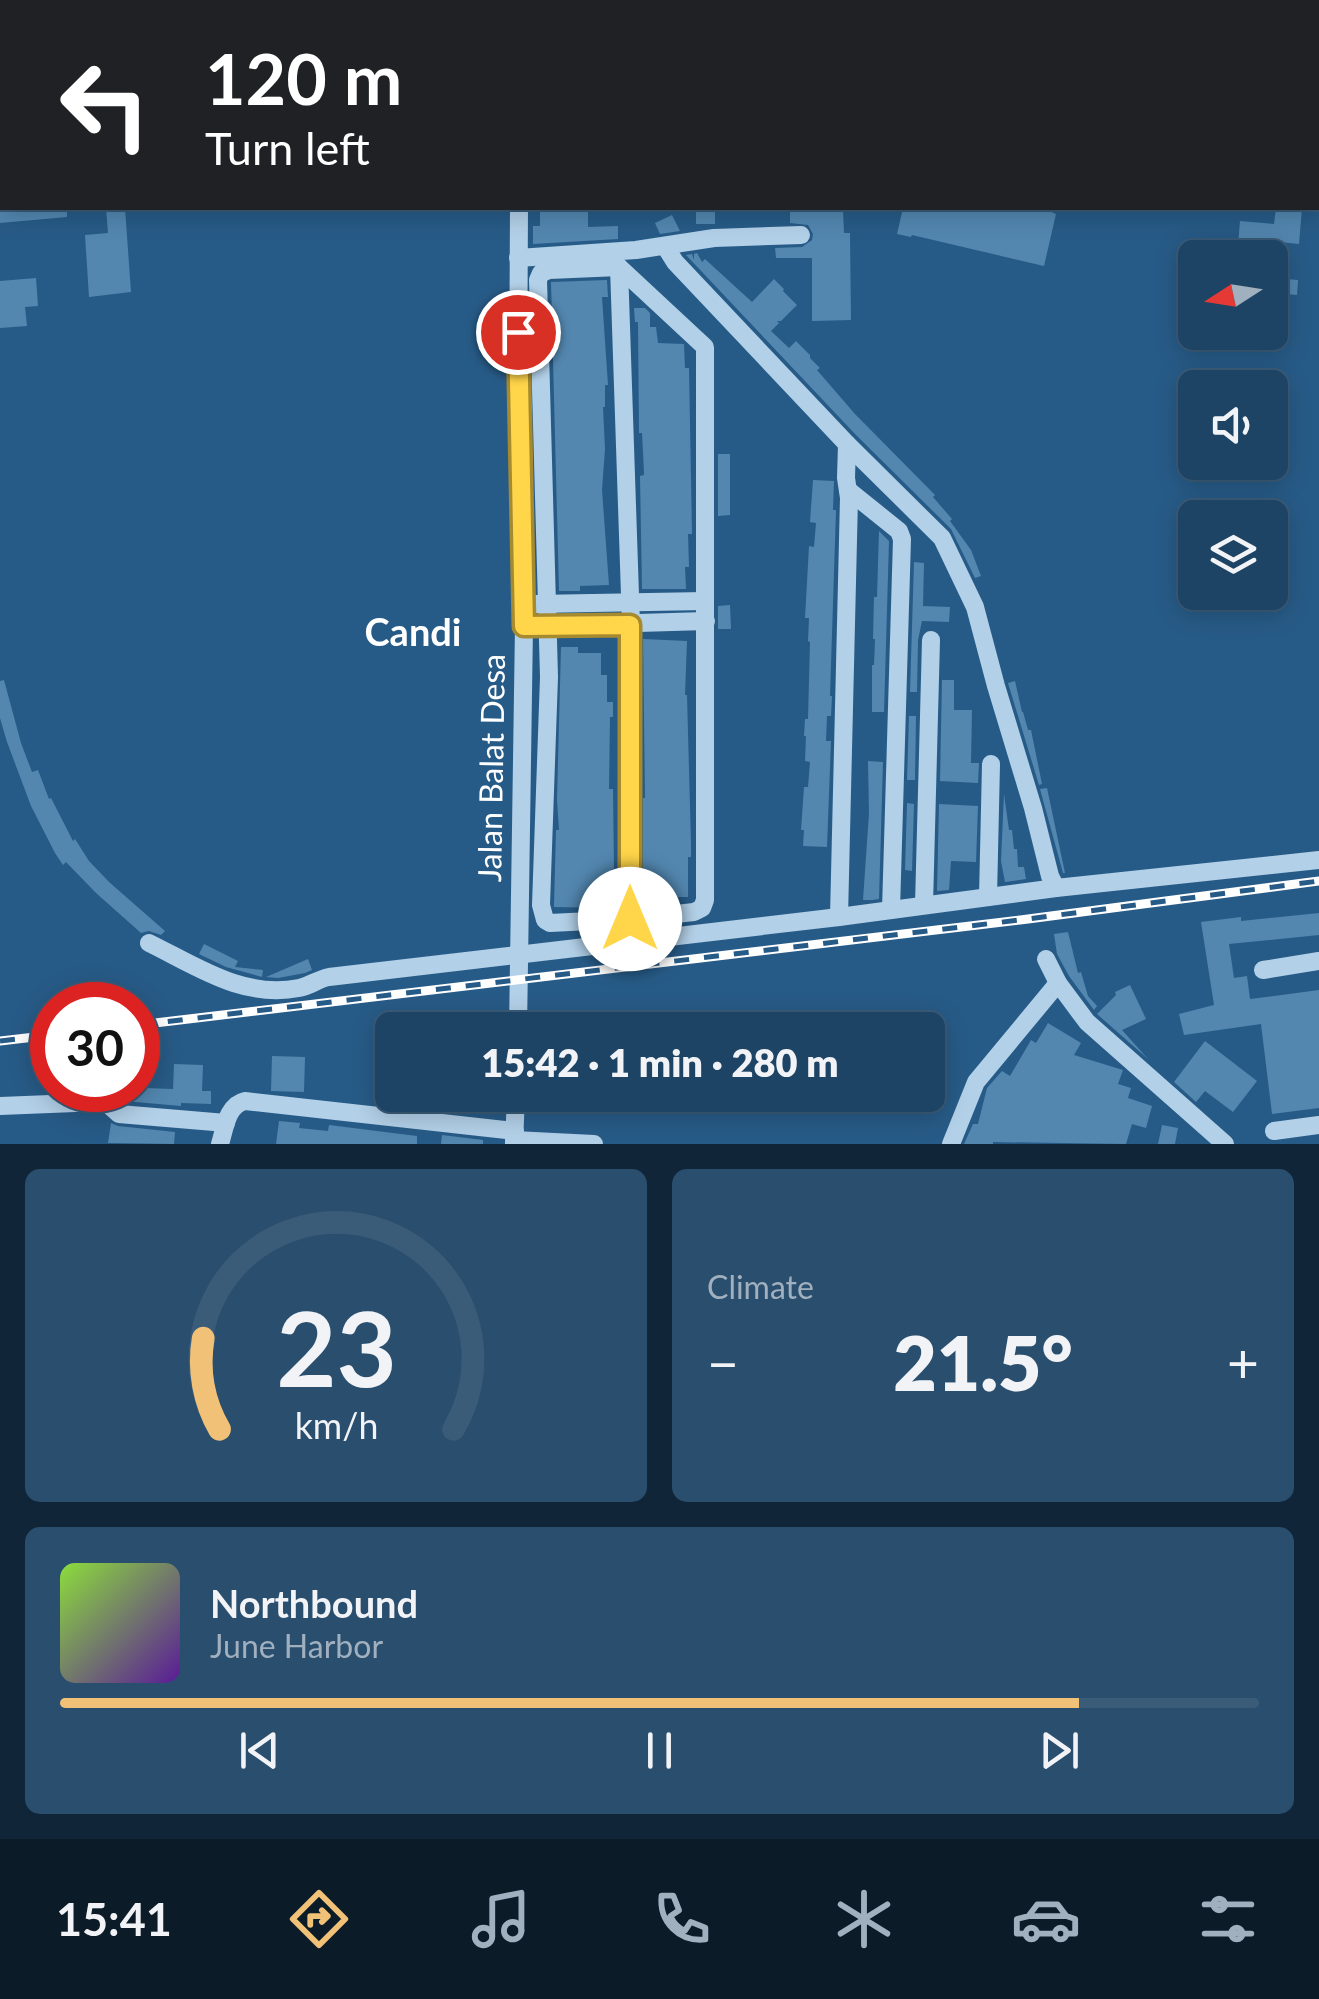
<!DOCTYPE html>
<html lang="en">
<head>
<meta charset="utf-8">
<style>
  body { margin:0; font-family:Lato,sans-serif; background:#2a4e6e; color:#f1f3f6; height:100vh; display:flex; flex-direction:column; font-size:38px; white-space:nowrap }
  * { box-sizing:border-box; margin:0 }
  p { font-size:32px; color:#a0b0bf }
  .icon { flex:none; width:55px; height:55px; fill:none; stroke:currentColor; stroke-width:2; stroke-linecap:round; stroke-linejoin:round }
  .map { position:relative; height:1144px; overflow:hidden }
  .details { display:flex; flex-direction:column; gap:25px; padding:25px; background:#102538; flex:1 }
  .details>* { flex:none }
  .guide { position:absolute; left:0px; top:0px; width:1320px; height:210px; box-shadow:0 5px 25px #0003,0 0 0 2px #3b5c79; background:#202124; color:#fff; overflow:hidden }
  .needle { width:65px; rotate:258deg }
  .controls { position:absolute; left:1178px; top:240px; display:grid; gap:20px }
  .controls a { display:grid; place-items:center; width:110px; height:110px; border-radius:15px; background:#1d4465; box-shadow:0 5px 25px #0003,0 0 0 2px #3b5c79; font-size:50px }
  .speed { position:absolute; left:30px; top:982px; display:flex; gap:20px; font-size:50px; font-weight:700; text-align:center }
  .speed>* { display:grid; place-content:center; width:130px; height:130px; border-radius:50%; background:#1d4465; box-shadow:0 5px 25px #0003,0 0 0 2px #3b5c79; line-height:1 }
  .speed .limit { border:15px solid #d22; background:#fff; color:#111 }
  .pin { position:absolute; display:grid; place-items:center; width:85px; height:85px; color:#fff; margin:-42px; border:5px solid #fff; border-radius:50%; box-shadow:0 2px 10px #0007 }
  .me { position:absolute; width:110px; margin:-55px; rotate:0deg; stroke-linejoin:round; filter:drop-shadow(0 0 8px #0008) }
  .turn { display:flex; align-items:center; gap:35px; height:210px; padding:0 40px; font-size:45px }
  .turn .icon { width:130px; height:130px; stroke-width:2.5 }
  .turn b { display:block; font-size:70px; line-height:85px }
  .big { font-size:75px; font-weight:800; line-height:1.1 }
  .details .widget { flex:1; display:flex; flex-direction:column; justify-content:center; gap:15px; min-width:0; padding:0 35px; border-radius:15px; background:#2a4e6e }
  .details .dial { align-items:center; gap:0 }
  .dial svg { height:260px; overflow:visible; fill:none; stroke:#3b5c79; stroke-width:7; stroke-linecap:round; text-anchor:middle }
  .dial text { fill:#f1f3f6; stroke:none }
  .song { display:flex; align-items:center; gap:30px }
  .cover { width:120px; height:120px; border-radius:15px; background:linear-gradient(135deg,hsl(90 70% 55%),hsl(270 70% 35%)) }
  .played { height:10px; border-radius:5px; background:linear-gradient(90deg,#f1c178 85%,#3b5c79 85%) }
  .keys { display:flex; justify-content:space-around; direction:ltr }
  .heat { display:flex; justify-content:space-between; align-items:center; font-size:55px; direction:ltr }
  .details .tiles { flex:1; display:grid; gap:25px; grid-template-columns:1fr 1fr }
  .widget:last-child { grid-column:span 2 }
  .trip { position:absolute; left:375px; top:1012px; width:570px; height:100px; border-radius:15px; background:#1d4465; box-shadow:0 5px 25px #0003,0 0 0 2px #3b5c79; font-weight:800; line-height:100px; text-align:center }
  .tabs { display:flex; height:160px; justify-content:space-around; align-items:center; background:#0c1b28; color:#a0b0bf }
  .tabs .icon { width:70px; height:70px }
  .tabs .on { color:#f1c178 }
  .tabs b { font-size:45px; color:#f1f3f6 }
  .map>svg:first-child { display:block }
</style>
</head>
<body>
<div class="map">
<svg width="1319" height="1144" viewBox="0 0 1319 1144">
  <rect width="100%" height="100%" fill="#275b87"/>
  <g fill="#5387b0">
    <polygon points="0,208 67,208 67,217 0,223"/>
    <polygon points="106,208 125,208 131,292 89,297 85,235 108,233"/>
    <polygon points="540,208 588,208 588,227 618,226 618,239 533,244 533,226 540,226"/>
    <rect x="696" y="208" width="19" height="16"/>
    <polygon points="790,208 806,208 806,211 843,210 844,233 850,233 851,320 812,321 812,258 776,258 775,248 802,247 812,240 813,234 808,225 790,223"/>
    <polygon points="903,208 1042,208 1056,214 1044,266 912,235 911,237 897,234"/>
    <polygon points="1276,208 1302,208 1299,244 1269,241 1267,258 1237,258 1240,221 1274,224"/>
    <polygon points="672,215 680,231 660,234 655,223"/>
    <polygon points="697,253 702,262 705,259 752,302 774,279 784,289 783,291 797,305 781,321 777,321 779,323 771,331 789,348 796,341 810,355 810,358 820,368 817,370 855,414 935,495 933,497 952,519 950,521 971,550 981,576 975,578 951,529 856,435 686,255 692,254 694,260 694,254"/>
    <polygon points="36,278 38,306 25,307 27,326 0,328 0,281"/>
    <polygon points="1274,278 1298,280 1297,295 1273,293"/>
    <polygon points="607,280 608,297 602,297 608,385 605,385 605,407 603,407 605,449 602,490 609,585 580,586 580,591 559,591 551,282"/>
    <polygon points="634,308 645,308 650,313 650,327 656,327 658,343 684,344 685,368 689,368 692,534 688,534 689,567 685,567 686,589 642,589 640,476 644,475 643,452 642,433 639,433 638,322 635,322"/>
    <polygon points="718,454 730,454 730,515 718,516"/>
    <polygon points="813,480 834,481 833,510 836,510 830,696 832,696 831,716 827,716 826,741 831,741 827,847 803,846 804,830 801,830 804,787 808,787 810,762 805,761 806,736 804,736 805,719 808,719 810,642 808,641 809,618 805,618 809,546 814,547 816,523 810,522"/>
    <polygon points="879,531 889,541 884,712 872,712 872,665 874,665 875,639 873,639 874,597 877,597"/>
    <polygon points="914,562 924,563 923,606 950,607 949,622 922,621 918,640 917,692 910,692"/>
    <polygon points="730,605 731,629 718,629 718,606"/>
    <polygon points="643,639 687,641 685,695 687,695 691,844 691,857 688,857 688,897 668,897 668,893 643,893 643,798 645,798"/>
    <polygon points="561,647 578,647 578,653 601,653 601,675 607,675 607,702 613,702 613,717 610,717 609,789 613,789 614,869 612,869 612,893 608,893 608,908 554,907 554,904 556,830 559,830 557,800"/>
    <polygon points="4,680 21,743 32,772 38,770 49,799 51,798 73,841 75,839 89,861 109,882 165,931 161,935 149,931 141,933 96,893 66,862 63,865 55,853 31,806 7,742 0,718 0,681"/>
    <polygon points="942,680 954,680 954,710 972,710 971,763 979,763 978,783 940,781"/>
    <polygon points="1015,681 1022,712 1023,712 1028,730 1031,730 1042,784 1039,785 1008,683"/>
    <polygon points="909,716 916,716 915,780 907,780"/>
    <polygon points="868,761 883,762 879,899 872,900 863,900 869,813"/>
    <polygon points="1047,788 1065,873 1063,873 1040,789"/>
    <polygon points="1004,794 1009,830 1012,830 1014,849 1017,849 1018,867 1024,867 1026,879 1005,882 1001,861"/>
    <polygon points="907,803 914,804 912,871 905,870"/>
    <polygon points="939,804 978,806 976,862 951,861 949,890 937,891"/>
    <polygon points="1319,913 1319,935 1229,944 1234,978 1247,976 1250,999 1319,990 1319,1108 1272,1114 1261,1024 1184,1035 1179,1014 1214,1005 1201,922 1241,917 1241,921"/>
    <polygon points="1068,932 1078,973 1081,972 1088,996 1097,1006 1094,1010 1069,976 1057,954 1054,934"/>
    <polygon points="204,944 238,961 235,967 263,970 262,977 226,967 199,954"/>
    <polygon points="308,959 312,970 305,973 278,978 266,977"/>
    <polygon points="1130,985 1146,1019 1122,1030 1148,1059 1097,1014 1116,995 1115,992"/>
    <polygon points="1048,1023 1081,1043 1074,1055 1123,1070 1118,1084 1131,1088 1128,1098 1152,1106 1146,1128 1132,1124 1126,1144 993,1142 993,1144 964,1144 973,1124 978,1124 987,1088 1002,1071 1010,1076 1031,1040 1036,1043"/>
    <polygon points="1205,1041 1257,1081 1233,1112 1205,1091 1196,1102 1174,1082"/>
    <polygon points="272,1056 305,1057 304,1092 271,1091"/>
    <polygon points="174,1064 203,1065 202,1091 211,1091 211,1104 181,1103 181,1106 124,1101 124,1090 144,1090 145,1088 173,1089"/>
    <polygon points="410,1095 433,1095 432,1109 410,1107"/>
    <polygon points="279,1121 300,1123 299,1128 328,1131 329,1125 417,1136 417,1144 276,1144"/>
    <polygon points="111,1123 118,1126 175,1132 174,1144 108,1143"/>
    <polygon points="1162,1125 1178,1128 1175,1144 1158,1144"/>
    <polygon points="442,1135 483,1140 483,1144 441,1144"/>
  </g>
  <g fill="none" stroke-linecap="round" stroke-linejoin="round">
    <g stroke="#b2d0e8" stroke-width="18">
      <polyline points="537,0 538,2"/>
      <polyline points="894,0 894,2"/>
      <polyline points="766,2 766,0"/>
      <polyline points="1016,2 1016,0"/>
      <polyline points="665,246 675,262 847,444 942,538 975,607 996,686 1033,808 1050,876 1056,888"/>
      <polyline points="518,258 636,250 714,238 801,235"/>
      <polygon points="619,267 705,347 705,900 702,908 694,912 630,919 550,923 545,920 541,905 549,677 538,280 541,273 549,270"/>
      <polyline points="619,267 631,625 630,919"/>
      <polyline points="848,490 899,531 902,539 891,910"/>
      <polyline points="536,604 705,601"/>
      <polyline points="536,626 706,621"/>
      <polyline points="988,897 991,764"/>
      <polyline points="924,905 931,640"/>
      <polyline points="839,917 849,498 846,478 847,444"/>
      <path d="M149 943C198 967 243 999 299 988 310 986 318 979 329 977L839 917 1056 888 1319 860"/>
      <polyline points="1046,959 1058,983"/>
      <polyline points="1263,970 1319,961"/>
      <polyline points="518,1030 524,626 518,405 519,208"/>
      <polyline points="0,1106 100,1102 108,1104 119,1114 226,1123"/>
      <polyline points="1274,1131 1319,1125"/>
      <polyline points="514,1140 594,1144"/>
      <path d="M220 1144C225 1128 227 1105 245 1101L515 1131"/>
      <polyline points="514,1144 516,1095"/>
      <polyline points="951,1144 976,1082 1058,983 1087,1022 1225,1144"/>
    </g>
    <polyline stroke="#f5f9fe" stroke-width="22" points="1151,0 1151,2"/>
    <g stroke="#fff" stroke-width="28">
      <polyline points="0,27 2,27"/>
      <polyline points="0,57 2,57"/>
      <polyline points="1318,67 1319,67"/>
      <polyline points="1318,99 1319,99"/>
    </g>
    <g stroke="#fff" stroke-width="9">
      <g id="rail">
        <polyline points="138,1025 1028,919 1319,881"/>
        <polyline points="0,1041 52,1035"/>
      </g>
    </g>
    <use href="#rail" stroke="#275b87" stroke-width="5" stroke-dasharray="15" stroke-linecap="butt"/>
  </g>
  <g fill="none" stroke-linecap="round" stroke-linejoin="round">
    <g stroke="#a68a30" stroke-width="25">
      <polyline id="route" points="518,332 524,626 630,625 630,919"/>
    </g>
    <use href="#route" stroke="#ffd54a" stroke-width="18"/>
  </g>
  <g text-anchor="middle" stroke-width="10" stroke-linejoin="round" paint-order="stroke">
    <g font-size="32" fill="#fff" stroke="#275b87">
      <text transform="translate(492 768) rotate(-89)" y="11">Jalan Balat Desa</text>
    </g>
    <g font-size="38" font-weight="bold" fill="#fff" stroke="#275b87">
      <text x="413" y="646">Candi</text>
    </g>
  </g>
</svg>
<div class="controls">
<a><svg class="needle" viewBox="-14 -14 28 28"><path d="M0-13l5 13h-10z" fill="#e53935"/><path d="M0 13l5-13h-10z" fill="#a0b0bf"/></svg></a>
<a><svg class="icon" aria-label="sound" viewBox="0 0 24 24"><path d="M4 9h4l5-4v14l-5-4H4zM17 9q2 3 0 6"/></svg></a>
<a><svg class="icon" aria-label="layers" viewBox="0 0 24 24"><path d="M12 4l9 5-9 5-9-5zM3 14l9 5 9-5"/></svg></a>
</div>
<div class="speed"><div class="limit">30</div></div>
<div class="pin" style="left:518px;top:332px;background:#d93025"><svg class="icon" aria-label="arrive" viewBox="0 0 24 24"><path d="M6 21V4h12l-3 4 3 4H6"/></svg></div>
<svg class="me" style="left:630px;top:919px" viewBox="-20 -20 40 40"><circle r="19" fill="#fff"/><path d="M0-13L10 11 0 6-10 11z" fill="#ffd54a"/></svg>
<div class="trip">15:42 · 1 min · 280 m</div>
<div class="guide">
<div class="turn"><svg class="icon" aria-label="left" viewBox="0 0 24 24"><path d="M17 20v-9H6M10 6l-5 5 5 5"/></svg><div><b>120 m</b>Turn left</div></div>
</div>
</div>
<section class="details">
<div class="tiles">
<div class="widget dial"><svg viewBox="0 0 100 80">
<path d="M14 69A42 42 0 1 1 86 69"/>
<path d="M14 69A42 42 0 0 1 9 41" stroke="#f1c178"/>
<text x="50" y="56" font-size="32" font-weight="700">23</text>
<text x="50" y="72" font-size="11">km/h</text>
</svg></div>
<div class="widget"><p>Climate</p>
<div class="heat"><a>−</a><b class="big">21.5°</b><a>+</a></div>
</div>
<div class="widget">
<div class="song"><i class="cover"></i><div><b>Northbound</b><p>June Harbor</p></div></div>
<div class="played"></div>
<div class="keys"><svg class="icon" aria-label="previous" viewBox="0 0 24 24"><path d="M18 5L8 12l10 7zM5 5v14"/></svg><svg class="icon" aria-label="pause" viewBox="0 0 24 24"><path d="M8 5v14M16 5v14"/></svg><svg class="icon" aria-label="next" viewBox="0 0 24 24"><path d="M6 5l10 7-10 7zM19 5v14"/></svg></div>
</div>
</div>
</section>
<nav class="tabs">
<b>15:41</b>
<svg class="icon on" aria-label="directions" viewBox="0 0 24 24"><path d="M12 3l9 9-9 9-9-9zM9 14v-3h6M13 9l2 2-2 2"/></svg>
<svg class="icon" aria-label="music" viewBox="0 0 24 24"><path d="M9 18V5l10-2v13"/><circle cx="6" cy="18" r="3"/><circle cx="16" cy="16" r="3"/></svg>
<svg class="icon" aria-label="phone" viewBox="0 0 24 24"><path d="M5 4h4l2 5-3 2q2 4 5 5l2-3 5 2v4C11 20 4 13 5 4z"/></svg>
<svg class="icon" aria-label="climate" viewBox="0 0 24 24"><path d="M12 3v18M4 7l16 10M4 17L20 7"/></svg>
<svg class="icon" aria-label="car" viewBox="0 0 24 24"><path d="M5 17H2v-5l4-1 3-4h7l3 4 3 1v5h-3M9 17h6M6 11h13"/><circle cx="7" cy="17" r="2"/><circle cx="17" cy="17" r="2"/></svg>
<svg class="icon" aria-label="filters" viewBox="0 0 24 24"><path d="M4 7h16M4 17h16"/><circle cx="9" cy="7" r="2"/><circle cx="15" cy="17" r="2"/></svg>
</nav>
</body>
</html>
